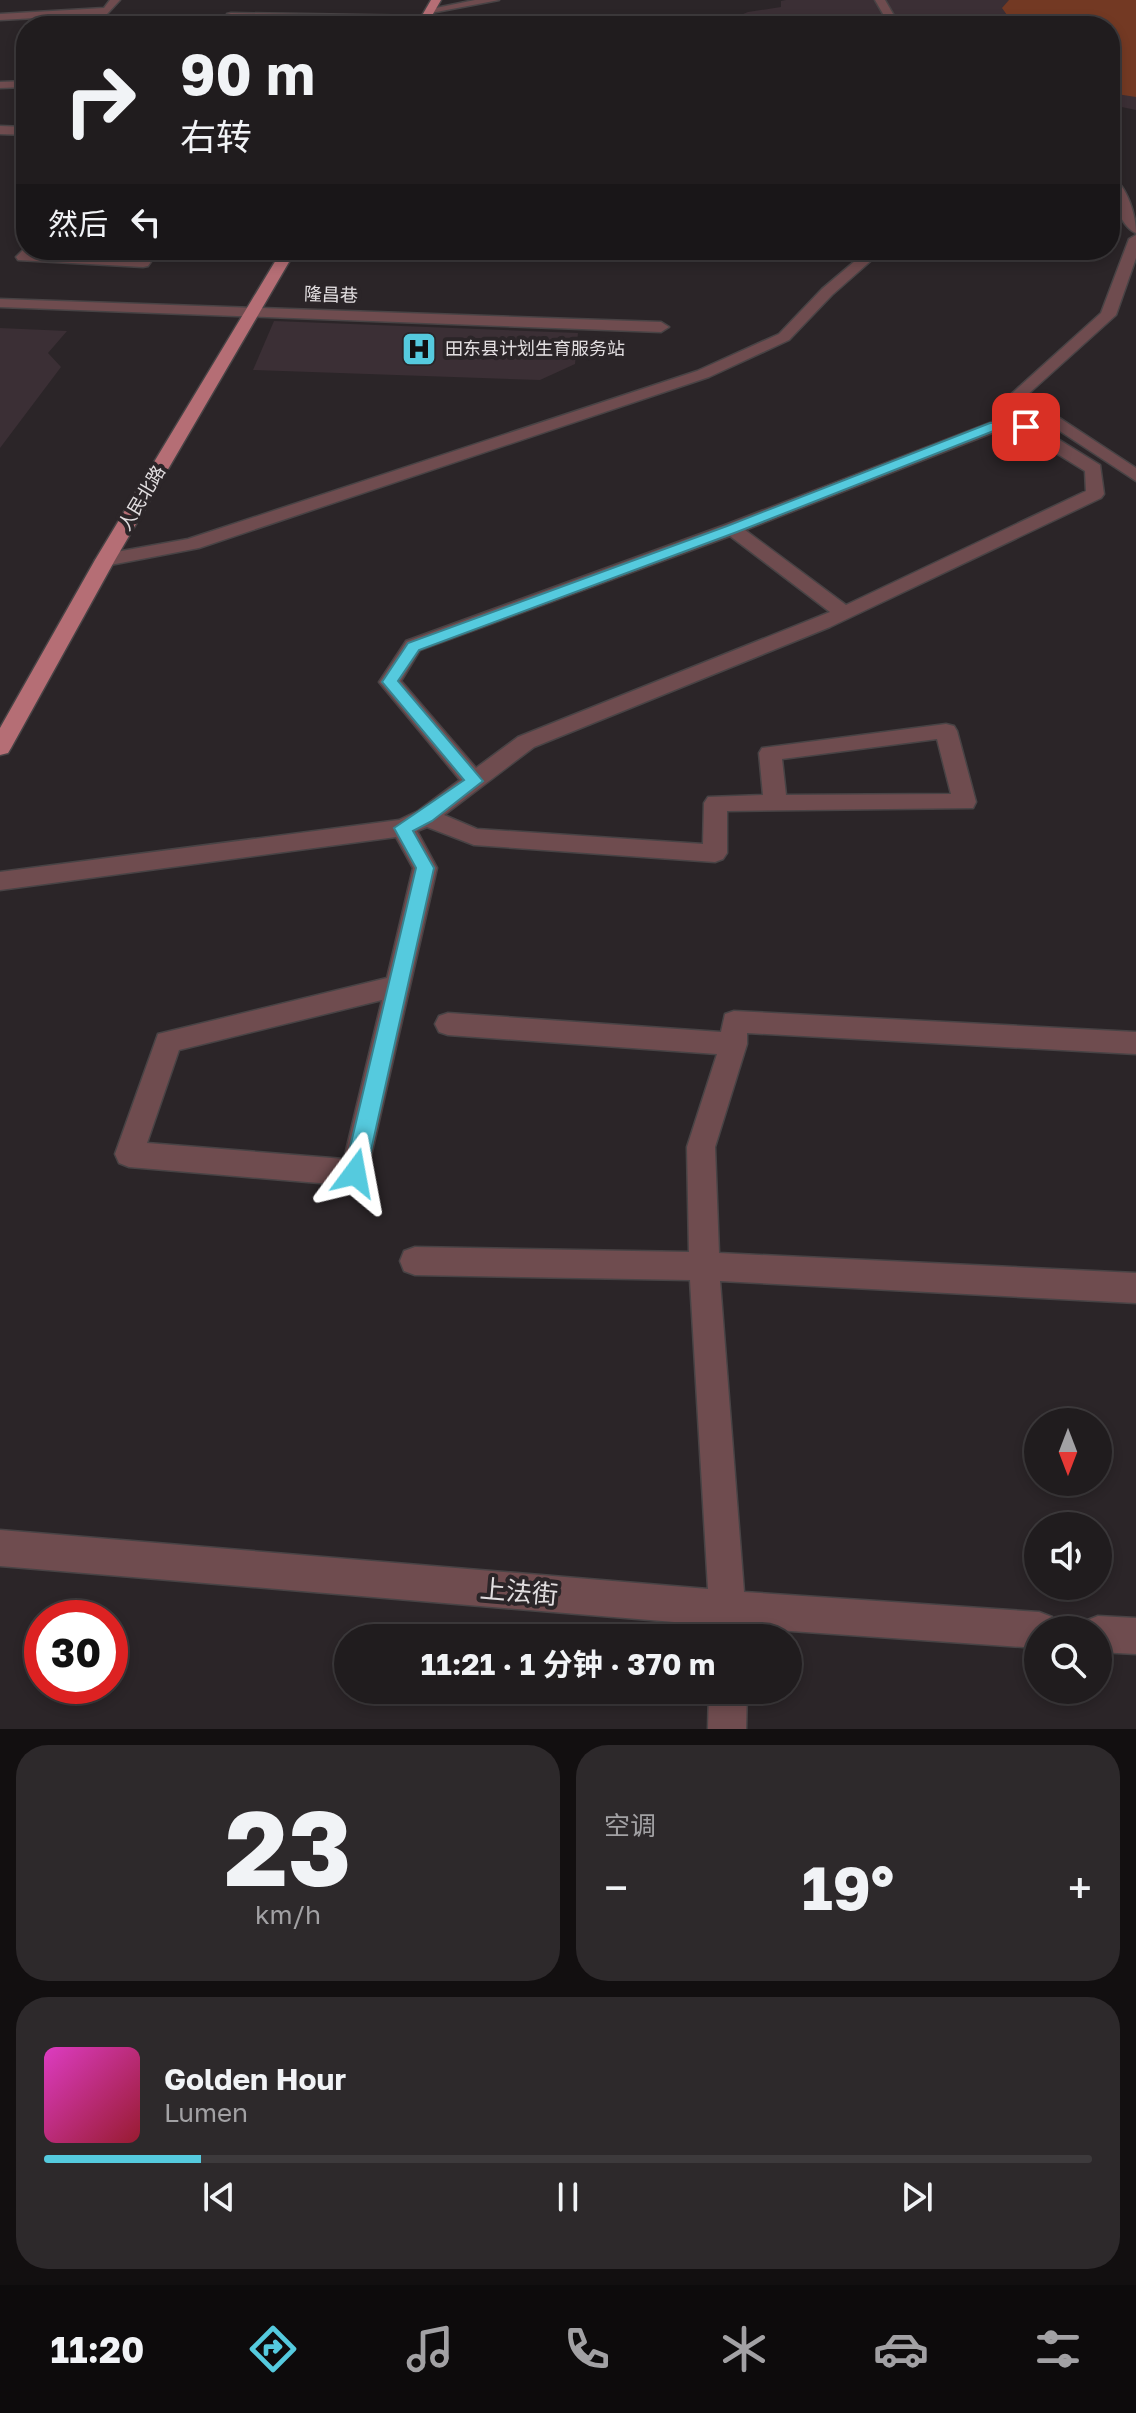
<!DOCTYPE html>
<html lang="zh">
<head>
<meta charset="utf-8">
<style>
  body { margin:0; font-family:"Golos Text","Noto Sans SC",sans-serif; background:#2d292b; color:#f1f3f6; height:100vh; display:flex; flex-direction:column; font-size:30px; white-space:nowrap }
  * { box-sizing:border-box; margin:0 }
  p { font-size:26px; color:#a2a1a4 }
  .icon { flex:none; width:44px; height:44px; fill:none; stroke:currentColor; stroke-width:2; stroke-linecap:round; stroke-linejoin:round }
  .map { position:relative; height:1729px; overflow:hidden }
  .details { display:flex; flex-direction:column; gap:16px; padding:16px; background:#120f10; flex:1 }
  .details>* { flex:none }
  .top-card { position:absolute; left:16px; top:16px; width:1104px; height:244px; border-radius:32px; box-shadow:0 4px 12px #0003,0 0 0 2px #3d3a3c; background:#201c1e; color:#f1f3f6; overflow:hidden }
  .needle { width:52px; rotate:180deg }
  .tools { position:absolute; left:1024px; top:1408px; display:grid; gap:16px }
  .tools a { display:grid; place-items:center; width:88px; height:88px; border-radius:50%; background:#201c1e; box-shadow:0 4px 12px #0003,0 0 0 2px #3d3a3c; font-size:40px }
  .speed { position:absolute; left:24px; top:1600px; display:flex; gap:16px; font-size:40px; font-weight:700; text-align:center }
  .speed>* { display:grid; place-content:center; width:104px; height:104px; border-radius:50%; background:#201c1e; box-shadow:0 4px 12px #0003,0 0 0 2px #3d3a3c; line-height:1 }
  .speed .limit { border:12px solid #d22; background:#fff; color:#111 }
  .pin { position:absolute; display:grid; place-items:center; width:68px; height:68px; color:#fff; margin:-34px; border-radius:16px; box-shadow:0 4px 12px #0006 }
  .me { position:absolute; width:88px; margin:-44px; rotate:13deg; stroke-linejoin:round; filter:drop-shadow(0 0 6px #0008) }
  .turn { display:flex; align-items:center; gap:28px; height:168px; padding:0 32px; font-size:36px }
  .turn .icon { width:104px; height:104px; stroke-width:2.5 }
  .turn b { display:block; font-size:56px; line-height:68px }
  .then { display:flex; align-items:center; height:76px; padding:0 32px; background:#0003; gap:16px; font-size:30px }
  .big { font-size:60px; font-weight:700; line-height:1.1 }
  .details .tile { flex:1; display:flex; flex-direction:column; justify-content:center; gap:12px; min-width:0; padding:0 28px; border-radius:32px; background:#2d292b }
  .details .dial { align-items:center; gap:0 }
  .dial b { font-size:104px; line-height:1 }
  .song { display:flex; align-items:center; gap:24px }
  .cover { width:96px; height:96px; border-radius:12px; background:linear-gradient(135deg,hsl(310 70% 55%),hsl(350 70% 35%)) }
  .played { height:8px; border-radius:4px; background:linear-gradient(90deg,#55cade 15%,#3d3a3c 15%) }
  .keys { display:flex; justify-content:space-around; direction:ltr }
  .heat { display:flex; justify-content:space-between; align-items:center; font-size:44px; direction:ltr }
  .details .tiles { flex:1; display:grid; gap:16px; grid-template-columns:1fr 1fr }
  .tile:last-child { grid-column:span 2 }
  .trip { position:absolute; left:334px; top:1624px; width:468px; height:80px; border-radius:40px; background:#201c1e; box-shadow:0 4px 12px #0003,0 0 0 2px #3d3a3c; font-weight:700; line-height:80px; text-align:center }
  .dock { display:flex; height:128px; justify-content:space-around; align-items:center; background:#0d0b0c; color:#a2a1a4 }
  .dock .icon { width:56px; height:56px }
  .dock .active { color:#55cade }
  .dock b { font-size:36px; color:#f1f3f6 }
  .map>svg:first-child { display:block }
</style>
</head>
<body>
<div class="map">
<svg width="1136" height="1729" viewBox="0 0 1136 1729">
  <rect width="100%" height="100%" fill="#2b2528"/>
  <g fill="#3b2f35">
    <polygon points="786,0 1136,0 1136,110 1117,106 1110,109 1110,26 725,26 724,22 748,12 781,7 781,1"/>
    <polygon points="274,321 578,333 575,364 540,380 253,370"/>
    <polygon points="0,328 67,331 48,353 61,367 0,448"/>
  </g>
  <polygon fill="#733923" points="1009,0 1136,0 1136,97 1110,93 1110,26 1015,26 1002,8"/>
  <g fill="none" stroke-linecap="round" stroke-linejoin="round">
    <g stroke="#484345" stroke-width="3">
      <g id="minor">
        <polygon points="110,0 120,0 107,14 0,20 0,14 104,8"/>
        <polygon points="475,0 499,0 431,13 426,10"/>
        <polygon points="875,0 885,0 900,26 890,26"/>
        <polygon points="231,13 425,16 430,19 425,22 227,18 227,14"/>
        <polygon points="26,81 26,87 0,88 0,82"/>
        <polygon points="0,126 26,127 26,135 0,134"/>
        <path d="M1110 176C1127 184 1136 216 1136 233 1119 226 1110 193 1110 176Z"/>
        <polygon points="1136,235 1136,258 1116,315 1026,396 1136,468 1136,481 1008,397 1101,313 1129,239"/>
        <polygon points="26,247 26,250 37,250 35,253 139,259 145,250 159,250 148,266 143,267 18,260 16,257"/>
        <polygon points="868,250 883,250 832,295 789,340 709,377 199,548 105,566 95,560 105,554 188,539 697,371 779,334 822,289"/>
        <polygon points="0,299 661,322 669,327 661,332 0,307"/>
        <path d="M995 421 1032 423 1100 465 1104 494 1101 498 830 627 534 747 444 815 477 829 703 844 704 803 708 797 763 795 759 753 762 748 946 724 954 726 957 731 976 802 973 808 727 811V853L723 859 715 862 474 845 427 827 417 831 437 868 365 1182 355 1186 129 1167 119 1163 115 1154 158 1034 387 978 413 868 396 837 0 890V872L399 820 418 811 460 780 379 682 406 641 725 525ZM997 431 1022 432 1085 471 1086 491 846 605 745 530ZM730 536 830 612 518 737 476 768 401 681 420 650ZM937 739 951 794 786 795 782 759ZM382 1000 344 1159 147 1143 179 1050Z"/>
        <polygon points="734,1011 1136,1032 1136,1054 747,1033 747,1044 715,1147 719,1253 1136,1273 1136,1303 720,1281 744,1592 1039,1612 1052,1617 1057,1630 1038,1630 1038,1648 747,1628 747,1638 711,1638 710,1625 0,1566 0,1530 708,1589 690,1280 415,1275 404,1271 400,1261 404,1251 415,1247 689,1252 687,1147 717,1054 448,1035 439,1032 435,1024 439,1016 448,1013 721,1032 725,1014"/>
        <polygon points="1098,1616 1136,1618 1136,1654 1098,1652 1098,1630 1081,1630 1085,1621"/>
        <polygon points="709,1690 747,1690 746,1729 708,1729"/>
      </g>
    </g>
    <g stroke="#484345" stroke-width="3">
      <g id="major">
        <polygon points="431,0 441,0 426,26 416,26"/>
        <polygon points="282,250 296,250 115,560 11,748 8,753 0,755 0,728 95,560"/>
      </g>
    </g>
    <use href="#minor" fill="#6f4c4f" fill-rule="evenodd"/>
    <use href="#major" fill="#b56e75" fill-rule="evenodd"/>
  </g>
  <polygon fill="#55cade" stroke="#378390" stroke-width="2" points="990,423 1026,423 1033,427 1026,431 996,430 737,532 419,650 398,681 483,781 432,821 413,831 434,868 366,1173 363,1180 355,1183 347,1180 344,1173 416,868 394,828 464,780 382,682 408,643 727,526"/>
  <defs>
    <g id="hospital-square" transform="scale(1.8)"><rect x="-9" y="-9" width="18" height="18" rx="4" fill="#55cade" stroke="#2b2528"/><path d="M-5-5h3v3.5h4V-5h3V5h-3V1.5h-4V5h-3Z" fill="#111"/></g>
  </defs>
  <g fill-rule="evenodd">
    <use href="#hospital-square" x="419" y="349"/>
  </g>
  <g text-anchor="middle" stroke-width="8" stroke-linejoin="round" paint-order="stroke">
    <g font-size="18" fill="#e2dee0" stroke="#2b2528">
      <text transform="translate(331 295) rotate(2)" y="6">隆昌巷</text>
      <text transform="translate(142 498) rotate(-59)" y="6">人民北路</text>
    </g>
    <g font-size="18" fill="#e2dee0" stroke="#2b2528" text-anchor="start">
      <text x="445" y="355">田东县计划生育服务站</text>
    </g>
    <g font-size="26" fill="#e2dee0" stroke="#2b2528">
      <text transform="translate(519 1592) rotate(5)" y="9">上法街</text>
    </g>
  </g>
</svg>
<div class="tools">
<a><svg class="needle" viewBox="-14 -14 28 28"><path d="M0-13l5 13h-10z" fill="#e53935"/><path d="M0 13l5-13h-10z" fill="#a2a1a4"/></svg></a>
<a><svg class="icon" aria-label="sound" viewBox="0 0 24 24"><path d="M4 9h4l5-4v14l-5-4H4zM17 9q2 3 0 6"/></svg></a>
<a><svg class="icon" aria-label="search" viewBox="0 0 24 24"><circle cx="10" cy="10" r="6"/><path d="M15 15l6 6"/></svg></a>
</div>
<div class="speed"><div class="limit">30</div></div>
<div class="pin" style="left:1026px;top:427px;background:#d93025"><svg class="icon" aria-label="arrive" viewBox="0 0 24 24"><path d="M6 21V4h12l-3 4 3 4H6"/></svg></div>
<svg class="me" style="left:355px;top:1173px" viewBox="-20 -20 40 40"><path d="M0-17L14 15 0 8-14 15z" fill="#55cade" stroke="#fff" stroke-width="4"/></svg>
<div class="trip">11:21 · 1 分钟 · 370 m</div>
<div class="top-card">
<div class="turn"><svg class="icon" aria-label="right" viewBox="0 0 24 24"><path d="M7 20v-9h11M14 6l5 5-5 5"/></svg><div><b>90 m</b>右转</div></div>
<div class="then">然后<svg class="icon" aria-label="left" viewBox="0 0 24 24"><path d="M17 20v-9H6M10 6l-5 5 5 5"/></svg></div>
</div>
</div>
<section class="details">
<div class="tiles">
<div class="tile dial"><b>23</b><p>km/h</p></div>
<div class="tile"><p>空调</p>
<div class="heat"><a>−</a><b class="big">19°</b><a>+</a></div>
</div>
<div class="tile">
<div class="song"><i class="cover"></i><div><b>Golden Hour</b><p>Lumen</p></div></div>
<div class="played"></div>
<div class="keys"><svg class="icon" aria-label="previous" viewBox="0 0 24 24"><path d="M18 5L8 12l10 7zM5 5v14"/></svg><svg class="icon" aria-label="pause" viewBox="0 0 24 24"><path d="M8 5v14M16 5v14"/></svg><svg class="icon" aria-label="next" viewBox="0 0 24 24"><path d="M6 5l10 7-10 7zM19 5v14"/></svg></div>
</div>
</div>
</section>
<nav class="dock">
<b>11:20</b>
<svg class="icon active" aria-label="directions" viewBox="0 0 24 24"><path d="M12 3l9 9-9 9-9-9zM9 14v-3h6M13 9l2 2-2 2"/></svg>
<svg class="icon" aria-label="music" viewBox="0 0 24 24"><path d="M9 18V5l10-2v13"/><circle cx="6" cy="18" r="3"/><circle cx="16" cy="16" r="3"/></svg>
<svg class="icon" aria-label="phone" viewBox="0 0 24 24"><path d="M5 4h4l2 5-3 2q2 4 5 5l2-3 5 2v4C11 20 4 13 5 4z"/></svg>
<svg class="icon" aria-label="climate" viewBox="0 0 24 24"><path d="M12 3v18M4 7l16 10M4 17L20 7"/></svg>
<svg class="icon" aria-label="car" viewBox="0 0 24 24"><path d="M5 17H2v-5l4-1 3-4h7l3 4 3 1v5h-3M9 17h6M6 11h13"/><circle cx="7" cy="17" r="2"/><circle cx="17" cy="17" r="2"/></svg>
<svg class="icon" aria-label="filters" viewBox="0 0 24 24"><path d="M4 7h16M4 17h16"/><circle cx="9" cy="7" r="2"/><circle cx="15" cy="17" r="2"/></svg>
</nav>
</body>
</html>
